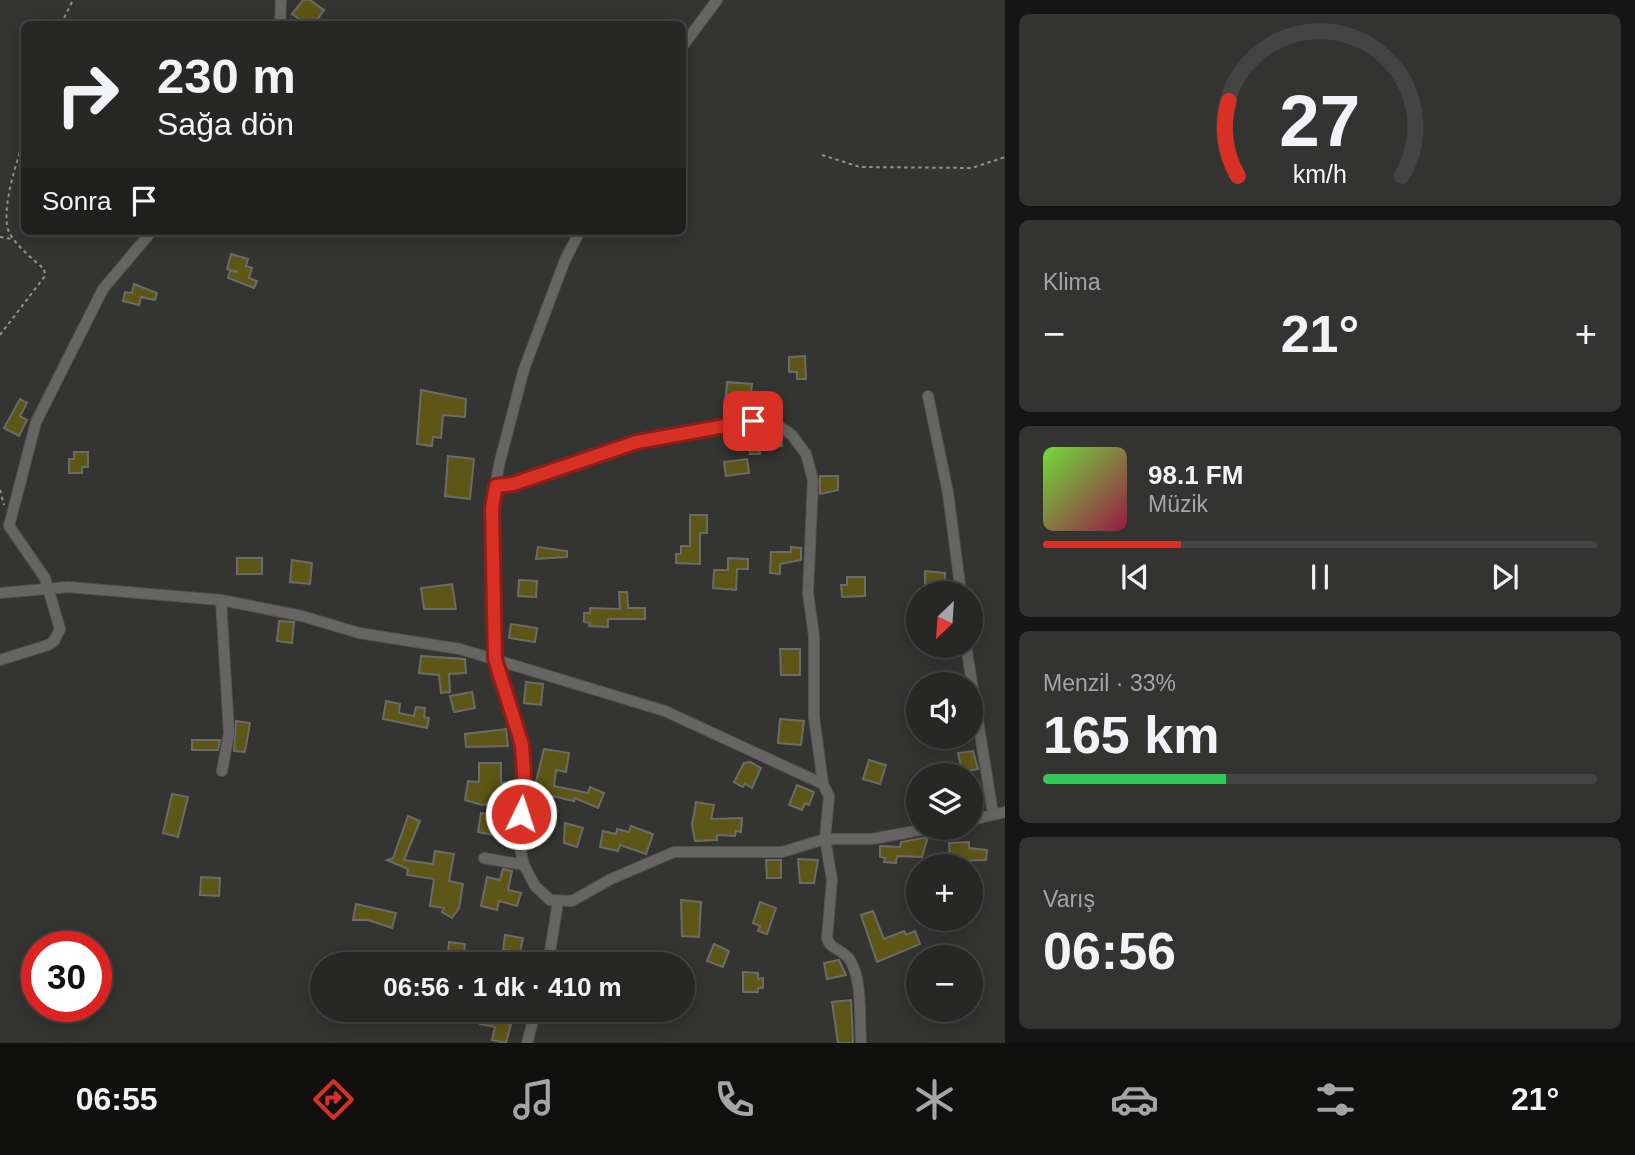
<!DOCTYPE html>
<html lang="tr">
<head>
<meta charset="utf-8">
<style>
  body { margin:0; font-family:Helvetica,sans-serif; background:#333332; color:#f1f3f6; height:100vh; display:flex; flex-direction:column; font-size:26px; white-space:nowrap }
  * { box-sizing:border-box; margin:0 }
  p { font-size:23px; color:#a4a5a7 }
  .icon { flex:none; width:38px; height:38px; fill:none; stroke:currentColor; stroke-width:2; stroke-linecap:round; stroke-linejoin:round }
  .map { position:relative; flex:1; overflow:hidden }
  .drawer { display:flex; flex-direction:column; gap:14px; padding:14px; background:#151515; width:630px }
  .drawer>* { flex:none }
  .banner { position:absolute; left:21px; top:21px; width:665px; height:214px; border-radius:10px; box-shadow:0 4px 18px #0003,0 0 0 2px #434443; background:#272726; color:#f1f3f6; overflow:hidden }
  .needle { width:46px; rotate:205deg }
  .fabs { position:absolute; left:906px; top:581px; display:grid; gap:14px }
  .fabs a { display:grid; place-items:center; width:77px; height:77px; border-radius:50%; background:#272726; box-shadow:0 4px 18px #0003,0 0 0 2px #434443; font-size:35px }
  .speed { position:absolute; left:21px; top:931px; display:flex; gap:14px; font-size:35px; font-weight:700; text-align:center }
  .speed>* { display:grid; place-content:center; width:91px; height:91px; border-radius:50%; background:#272726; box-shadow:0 4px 18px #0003,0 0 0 2px #434443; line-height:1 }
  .speed .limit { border:10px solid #d22; background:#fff; color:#111 }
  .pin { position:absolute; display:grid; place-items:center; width:60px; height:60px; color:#fff; margin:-30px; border-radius:14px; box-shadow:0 4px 10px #0006 }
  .me { position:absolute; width:77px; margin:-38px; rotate:4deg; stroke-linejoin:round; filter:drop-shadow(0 0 5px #0008) }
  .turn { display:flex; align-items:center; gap:24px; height:147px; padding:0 21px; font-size:32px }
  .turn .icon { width:91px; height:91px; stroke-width:2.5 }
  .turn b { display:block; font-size:49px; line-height:60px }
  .then { display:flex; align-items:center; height:66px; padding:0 21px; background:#0003; gap:14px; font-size:26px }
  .big { font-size:52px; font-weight:700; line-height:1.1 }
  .drawer .card { flex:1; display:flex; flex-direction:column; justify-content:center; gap:10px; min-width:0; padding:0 24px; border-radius:10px; background:#333332 }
  .drawer .dial { align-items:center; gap:0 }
  .dial svg { height:182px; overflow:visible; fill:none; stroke:#434443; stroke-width:7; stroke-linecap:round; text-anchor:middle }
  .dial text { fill:#f1f3f6; stroke:none }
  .song { display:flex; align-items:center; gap:21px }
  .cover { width:84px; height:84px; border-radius:10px; background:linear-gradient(135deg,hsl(100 70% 55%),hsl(340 70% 35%)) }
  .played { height:7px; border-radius:4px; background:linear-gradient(90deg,#d93025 25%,#434443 25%) }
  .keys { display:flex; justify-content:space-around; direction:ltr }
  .heat { display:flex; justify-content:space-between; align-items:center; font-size:38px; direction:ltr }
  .charge { height:10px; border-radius:5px; background:linear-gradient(90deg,#34c759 33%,#434443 0) }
  .trip { position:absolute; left:310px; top:952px; width:385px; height:70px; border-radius:35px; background:#272726; box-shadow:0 4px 18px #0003,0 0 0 2px #434443; font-weight:700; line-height:70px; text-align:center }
  .tab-bar { display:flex; height:112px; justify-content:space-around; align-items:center; background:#10100f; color:#a4a5a7 }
  .tab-bar .icon { width:49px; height:49px }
  .tab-bar .current { color:#d93025 }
  .tab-bar b { font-size:32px; color:#f1f3f6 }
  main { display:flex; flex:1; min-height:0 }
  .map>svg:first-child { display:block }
</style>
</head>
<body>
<main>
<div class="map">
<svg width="1005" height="1043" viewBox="0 0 1005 1043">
  <rect width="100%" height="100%" fill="#343432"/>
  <g fill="#5e5617" stroke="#6b6b68" stroke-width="2">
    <polygon points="303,0 310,0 324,10 314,24 306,24 292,14"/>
    <polygon points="231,254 248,259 246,266 252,268 249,278 257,281 254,288 228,278 230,271 238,272 227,269"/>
    <polygon points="134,284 157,293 155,300 141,297 139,305 123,301 125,292 132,293"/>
    <polygon points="805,356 806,379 797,379 797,372 789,372 789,357"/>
    <polygon points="727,382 752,384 750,408 725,406"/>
    <polygon points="421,390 466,399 465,417 443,415 441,438 433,437 432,446 417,444"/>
    <polygon points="20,399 27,403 20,416 27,420 19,436 4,428"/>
    <polygon points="749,431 774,432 781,437 782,446 759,447 760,454 750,454"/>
    <polygon points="74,452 88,452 88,467 82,467 82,473 69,473 69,459 74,459"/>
    <polygon points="448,456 474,459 470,499 445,496"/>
    <polygon points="747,459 749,473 726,476 724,462"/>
    <polygon points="820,476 838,476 838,490 820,494"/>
    <polygon points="690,515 707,515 707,533 700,533 700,564 676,563 676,554 681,554 681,546 690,546"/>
    <polygon points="538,547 567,551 567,557 536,559"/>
    <polygon points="791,547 801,548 801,560 780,564 780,574 770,573 771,552 791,552"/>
    <rect x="237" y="558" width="25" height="16"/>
    <polygon points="728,558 748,559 748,569 737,569 736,590 713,588 714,570 728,570"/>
    <polygon points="292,560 312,563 310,584 290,582"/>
    <polygon points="925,571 945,573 945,585 925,584"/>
    <polygon points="847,577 865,577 865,596 842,597 841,585 847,585"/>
    <polygon points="519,580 537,581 536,597 518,596"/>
    <polygon points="452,584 456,609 424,609 421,588"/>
    <polygon points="619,592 627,592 628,608 645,608 645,619 608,619 608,627 589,626 590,623 584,622 584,613 590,613 590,608 620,609"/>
    <polygon points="279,621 294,622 292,643 277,641"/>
    <polygon points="511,624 537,628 535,642 509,638"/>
    <polygon points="780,649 800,649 800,675 781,675"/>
    <polygon points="421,656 465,659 466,673 449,674 450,692 441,693 439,675 419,673"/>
    <polygon points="526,682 543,684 541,705 524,703"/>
    <polygon points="472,692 475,708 454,712 450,696"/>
    <polygon points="386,701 400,704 399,713 414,716 416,707 425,708 424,717 429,718 427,728 383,719"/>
    <polygon points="780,719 804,721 801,745 778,743"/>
    <polygon points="236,721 250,723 245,752 234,751"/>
    <polygon points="506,729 508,746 466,747 465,734"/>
    <polygon points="192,740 220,740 218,750 192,750"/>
    <polygon points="544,749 569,753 566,772 556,770 554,786 588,793 590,787 604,793 598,808 575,798 574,801 552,796 551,801 532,798"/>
    <polygon points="973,751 978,769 962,772 958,753"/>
    <polygon points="869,760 886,765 880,784 863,779"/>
    <polygon points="750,762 761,768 752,788 745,784 743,787 734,782 744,763"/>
    <polygon points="479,763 501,763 501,783 514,781 515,800 482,805 465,800 468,781 479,782"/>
    <polygon points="797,785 814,792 809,805 805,803 802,810 789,805"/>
    <polygon points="172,794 188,797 178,837 163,833"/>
    <polygon points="696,802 714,805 711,819 742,818 741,832 736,831 735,836 717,835 717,840 695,841 692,825"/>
    <polygon points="481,813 502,816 499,836 478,832"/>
    <polygon points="408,816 420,821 404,860 433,864 435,851 454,854 449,881 463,884 459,908 452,918 442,912 444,908 430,906 434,879 407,875 408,869 387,860 393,858"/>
    <polygon points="565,823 583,828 577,847 564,843"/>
    <polygon points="631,826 653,834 646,854 620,845 618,851 600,847 603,831 616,834 617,829 629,832"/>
    <polygon points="928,837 922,857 897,856 896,863 884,862 885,858 880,857 880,846 900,847 901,842"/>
    <polygon points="969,842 969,848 987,850 986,860 950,861 949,843"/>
    <polygon points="798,859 818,860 814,883 800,883"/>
    <polygon points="766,860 781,860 781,878 767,878"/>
    <polygon points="503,869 512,871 508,890 521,893 517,906 499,901 497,910 481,906 487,877 500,880"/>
    <polygon points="201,877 220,878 219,896 200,895"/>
    <polygon points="681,900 701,902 699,937 682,936"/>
    <polygon points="760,902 776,908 767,934 758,931 760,926 753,923"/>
    <polygon points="356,904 396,913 392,928 368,920 353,920"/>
    <polygon points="873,911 884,939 904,931 906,935 915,931 920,944 877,962 861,915"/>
    <polygon points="505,935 523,938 520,952 503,950"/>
    <polygon points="449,942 465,944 463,964 447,962"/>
    <polygon points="714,944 729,951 723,967 707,961"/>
    <polygon points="839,960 846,975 827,979 824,963"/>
    <polygon points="743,972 758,973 758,979 763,978 763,988 758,988 758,992 743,992"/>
    <polygon points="851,1000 853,1043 838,1043 832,1002"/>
    <polygon points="483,1010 496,1010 494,1019 511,1024 506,1043 492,1040 495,1027 480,1024"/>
  </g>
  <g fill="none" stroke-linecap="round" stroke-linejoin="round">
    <g stroke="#525250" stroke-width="12">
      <g id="street">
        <polyline points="280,24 281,0"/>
        <polyline points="682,47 717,0"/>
        <polyline points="580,231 565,260 524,369 499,465 492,508 495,659 521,745 525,789 518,840 524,865 535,886 550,900 572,901 611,879 674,852 782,852 825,839 872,839 931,828"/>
        <polyline points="928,396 948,493 961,593"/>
        <polyline points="496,486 513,484 637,442 753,421 777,425 792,435 806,454 813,480 808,593 814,636 814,717 823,784"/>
        <path d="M0 593 68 587 221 600 302 616 359 633 460 649 665 711 823 784 829 796 825 839 832 880 827 938C830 950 843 949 850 960 863 981 859 1019 861 1043"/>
        <polyline points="221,600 229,733 222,771"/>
        <polyline points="966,646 993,814"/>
        <polyline points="0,660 48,645 54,641 60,629 45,578 9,526 36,422 103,289 152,231"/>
        <polyline points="971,820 1005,812"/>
        <polyline points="484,858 524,865"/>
        <polyline points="548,964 558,902"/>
        <polyline points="527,1043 536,1010"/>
      </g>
    </g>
    <g stroke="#929290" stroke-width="2" stroke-dasharray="3.5 3.5" stroke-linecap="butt">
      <polyline points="61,24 73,0"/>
      <polyline points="822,155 860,167 972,168 1005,157"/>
      <polyline points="0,237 12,239"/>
      <path d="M0 335 45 276 44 269C33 259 16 246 9 232 0 212 17 160 24 140"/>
      <polyline points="0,490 4,505"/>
    </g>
    <use href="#street" stroke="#666563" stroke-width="10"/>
  </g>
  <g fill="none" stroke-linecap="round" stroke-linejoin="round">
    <g stroke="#8d1f18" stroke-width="18">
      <polyline id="route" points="521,814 525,789 522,745 495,659 492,508 496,486 513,484 637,442 753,421"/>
    </g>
    <use href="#route" stroke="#d93025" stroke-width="12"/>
  </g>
</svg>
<div class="fabs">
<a><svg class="needle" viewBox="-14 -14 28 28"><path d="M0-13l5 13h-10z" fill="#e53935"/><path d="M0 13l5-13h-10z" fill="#a4a5a7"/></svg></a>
<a><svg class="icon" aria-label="sound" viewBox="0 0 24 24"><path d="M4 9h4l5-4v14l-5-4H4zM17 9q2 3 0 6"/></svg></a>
<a><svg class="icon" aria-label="layers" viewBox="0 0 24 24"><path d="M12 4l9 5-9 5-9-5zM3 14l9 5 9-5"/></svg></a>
<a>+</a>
<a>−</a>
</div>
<div class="speed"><div class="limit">30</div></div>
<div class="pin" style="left:753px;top:421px;background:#d93025"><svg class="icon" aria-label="arrive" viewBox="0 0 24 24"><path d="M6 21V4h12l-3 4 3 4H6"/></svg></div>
<svg class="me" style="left:521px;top:814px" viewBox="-20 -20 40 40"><circle r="17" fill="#d93025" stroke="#fff" stroke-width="3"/><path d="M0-11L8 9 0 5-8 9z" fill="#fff"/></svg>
<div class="trip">06:56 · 1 dk · 410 m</div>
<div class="banner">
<div class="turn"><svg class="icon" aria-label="right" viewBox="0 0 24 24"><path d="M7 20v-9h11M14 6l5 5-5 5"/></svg><div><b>230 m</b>Sağa dön</div></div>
<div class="then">Sonra<svg class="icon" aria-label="arrive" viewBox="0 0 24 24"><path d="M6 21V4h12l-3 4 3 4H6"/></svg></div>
</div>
</div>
<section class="drawer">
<div class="card dial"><svg viewBox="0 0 100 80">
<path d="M14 69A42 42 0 1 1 86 69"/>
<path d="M14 69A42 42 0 0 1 10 36" stroke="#d93025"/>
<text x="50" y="56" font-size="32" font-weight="700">27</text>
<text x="50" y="72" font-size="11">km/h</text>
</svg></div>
<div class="card"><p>Klima</p>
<div class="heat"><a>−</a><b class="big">21°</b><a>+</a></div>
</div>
<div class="card">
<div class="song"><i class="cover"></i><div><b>98.1 FM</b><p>Müzik</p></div></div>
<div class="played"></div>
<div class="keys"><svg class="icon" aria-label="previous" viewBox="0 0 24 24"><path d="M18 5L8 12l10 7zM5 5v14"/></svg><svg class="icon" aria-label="pause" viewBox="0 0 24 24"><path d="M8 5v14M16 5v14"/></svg><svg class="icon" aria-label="next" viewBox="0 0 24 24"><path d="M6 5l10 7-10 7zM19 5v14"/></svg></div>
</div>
<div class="card"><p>Menzil · 33%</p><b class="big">165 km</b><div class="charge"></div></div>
<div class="card"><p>Varış</p><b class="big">06:56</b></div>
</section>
</main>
<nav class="tab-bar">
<b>06:55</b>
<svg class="icon current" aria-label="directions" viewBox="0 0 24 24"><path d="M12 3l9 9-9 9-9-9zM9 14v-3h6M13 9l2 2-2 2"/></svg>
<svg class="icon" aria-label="music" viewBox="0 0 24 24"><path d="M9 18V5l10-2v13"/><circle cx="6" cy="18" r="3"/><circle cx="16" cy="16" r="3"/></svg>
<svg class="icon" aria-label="phone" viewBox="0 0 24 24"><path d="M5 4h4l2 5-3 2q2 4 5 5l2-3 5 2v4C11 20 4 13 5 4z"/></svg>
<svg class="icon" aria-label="climate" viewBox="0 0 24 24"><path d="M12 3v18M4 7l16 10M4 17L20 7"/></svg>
<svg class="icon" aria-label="car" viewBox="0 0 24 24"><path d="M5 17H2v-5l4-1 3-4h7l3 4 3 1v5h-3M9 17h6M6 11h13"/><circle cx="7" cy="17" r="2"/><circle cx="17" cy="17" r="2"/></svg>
<svg class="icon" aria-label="filters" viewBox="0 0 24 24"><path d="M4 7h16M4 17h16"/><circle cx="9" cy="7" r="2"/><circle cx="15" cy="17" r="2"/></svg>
<b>21°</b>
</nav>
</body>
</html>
